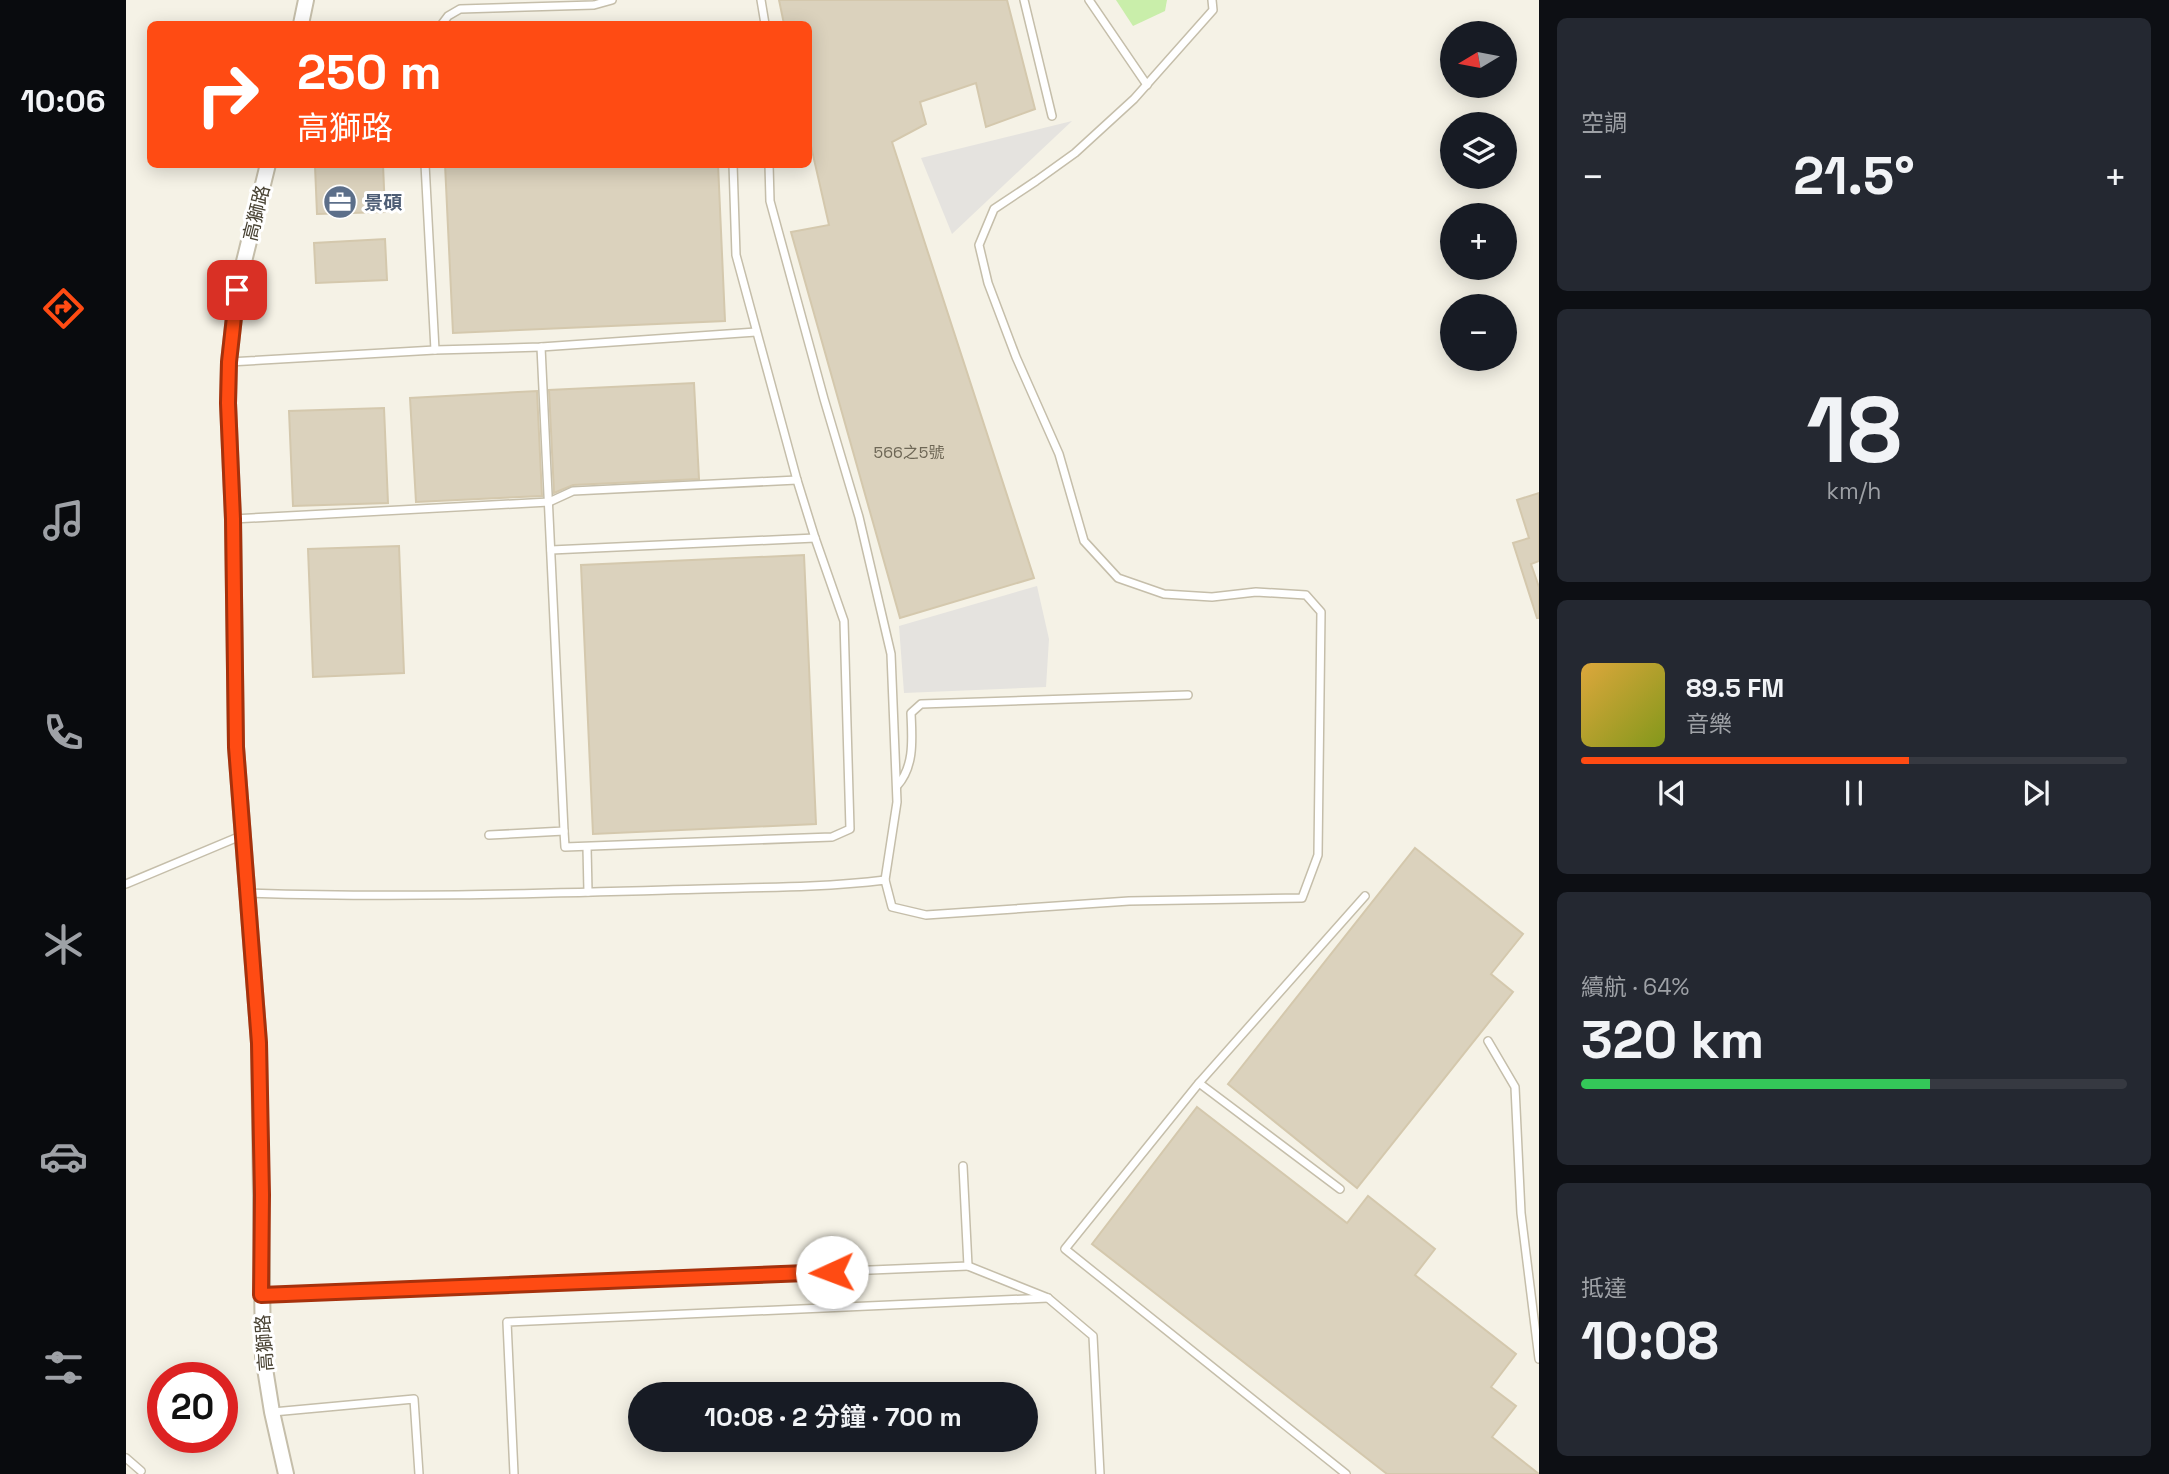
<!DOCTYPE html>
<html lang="zh-TW">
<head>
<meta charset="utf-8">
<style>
  body { margin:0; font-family:"Space Grotesk","Noto Sans TC",sans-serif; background:#242831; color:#f1f3f6; height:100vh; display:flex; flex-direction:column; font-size:26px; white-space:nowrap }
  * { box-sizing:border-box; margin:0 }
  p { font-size:23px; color:#9ea1a6 }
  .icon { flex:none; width:38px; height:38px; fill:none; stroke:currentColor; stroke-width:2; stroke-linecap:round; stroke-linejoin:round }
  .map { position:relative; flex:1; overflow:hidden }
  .drawer { display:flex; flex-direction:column; gap:18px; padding:18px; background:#0d0f14; width:630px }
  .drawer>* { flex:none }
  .hud { position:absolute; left:21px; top:21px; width:665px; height:147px; border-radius:10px; box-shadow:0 4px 18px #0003; background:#ff4b13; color:#fff; overflow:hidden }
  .needle { width:46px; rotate:260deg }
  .fabs { position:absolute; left:1314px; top:21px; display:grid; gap:14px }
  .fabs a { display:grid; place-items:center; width:77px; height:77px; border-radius:50%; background:#171b24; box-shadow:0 4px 18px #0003; font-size:35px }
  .speed { position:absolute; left:21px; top:1362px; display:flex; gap:14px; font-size:35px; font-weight:700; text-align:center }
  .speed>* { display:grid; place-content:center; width:91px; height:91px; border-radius:50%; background:#171b24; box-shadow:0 4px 18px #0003; line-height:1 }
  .speed .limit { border:10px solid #d22; background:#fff; color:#111 }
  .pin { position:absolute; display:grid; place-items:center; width:60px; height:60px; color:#fff; margin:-30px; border-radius:14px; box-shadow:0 4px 10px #0006 }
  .me { position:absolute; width:77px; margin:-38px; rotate:268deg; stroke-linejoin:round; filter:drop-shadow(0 0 5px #0008) }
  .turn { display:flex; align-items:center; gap:24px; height:147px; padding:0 35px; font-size:32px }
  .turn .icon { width:91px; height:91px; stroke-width:2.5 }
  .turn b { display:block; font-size:49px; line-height:60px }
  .big { font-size:52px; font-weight:600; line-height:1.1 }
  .drawer .tile { flex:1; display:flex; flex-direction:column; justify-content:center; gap:10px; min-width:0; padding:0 24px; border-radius:10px; background:#242831 }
  .drawer .dial { align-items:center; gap:0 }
  .dial b { font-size:91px; line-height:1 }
  .song { display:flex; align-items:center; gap:21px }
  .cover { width:84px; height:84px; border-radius:10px; background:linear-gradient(135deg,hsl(40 70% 55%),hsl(70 70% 35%)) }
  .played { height:7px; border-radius:4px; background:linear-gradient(90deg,#ff4b13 60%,#363941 60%) }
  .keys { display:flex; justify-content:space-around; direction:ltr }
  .heat { display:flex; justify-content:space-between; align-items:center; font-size:38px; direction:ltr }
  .charge { height:10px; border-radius:5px; background:linear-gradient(90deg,#34c759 64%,#363941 0) }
  .trip { position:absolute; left:502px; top:1382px; width:410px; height:70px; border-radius:35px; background:#171b24; box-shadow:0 4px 18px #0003; font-weight:600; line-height:70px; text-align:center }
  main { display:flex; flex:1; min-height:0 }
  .dock { display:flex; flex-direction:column; width:126px; justify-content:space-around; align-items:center; background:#090b0e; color:#9ea1a6 }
  .dock .icon { width:49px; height:49px }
  .dock .current { color:#ff4b13 }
  .dock b { font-size:32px; color:#f1f3f6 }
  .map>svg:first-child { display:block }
</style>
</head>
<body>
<main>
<nav class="dock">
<b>10:06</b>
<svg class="icon current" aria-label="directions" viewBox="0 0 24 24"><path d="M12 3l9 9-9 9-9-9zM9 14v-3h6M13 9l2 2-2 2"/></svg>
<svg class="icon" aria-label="music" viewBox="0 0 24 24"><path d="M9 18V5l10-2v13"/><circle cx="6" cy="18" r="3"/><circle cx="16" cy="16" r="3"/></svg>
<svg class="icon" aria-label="phone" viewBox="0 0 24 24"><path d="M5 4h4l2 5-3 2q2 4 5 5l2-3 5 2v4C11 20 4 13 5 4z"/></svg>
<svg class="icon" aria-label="climate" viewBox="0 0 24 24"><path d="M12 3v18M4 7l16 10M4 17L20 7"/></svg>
<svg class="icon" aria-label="car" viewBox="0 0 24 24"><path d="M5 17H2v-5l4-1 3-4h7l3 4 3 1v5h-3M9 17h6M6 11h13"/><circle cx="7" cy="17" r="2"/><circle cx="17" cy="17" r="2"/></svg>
<svg class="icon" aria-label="filters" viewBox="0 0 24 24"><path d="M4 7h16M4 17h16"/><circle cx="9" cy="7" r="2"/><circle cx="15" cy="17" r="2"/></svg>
</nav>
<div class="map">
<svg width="1413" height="1474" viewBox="0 0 1413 1474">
  <rect width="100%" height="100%" fill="#f5f2e6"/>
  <polygon fill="#c9eeaa" points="990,0 1041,0 1039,11 1007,26"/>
  <g fill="#e5e3df">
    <polygon points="946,121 826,234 795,158"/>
    <polygon points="911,586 923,639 920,687 778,693 773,626"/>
  </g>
  <g fill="#dbd2bd" stroke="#d4c8ad" stroke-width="2">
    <polygon points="653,0 881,0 909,109 860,127 850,83 794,102 800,124 766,142 908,578 774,618 665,232 703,225 682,133 682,24 658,24"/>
    <polygon points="257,164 259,212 191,214 189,166"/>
    <polygon points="319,164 592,164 599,321 327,333"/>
    <polygon points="259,239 261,280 190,283 188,243"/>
    <polygon points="568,383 573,479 447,485 428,493 423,390"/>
    <polygon points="411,391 416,496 290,502 284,398"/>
    <polygon points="258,408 262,503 167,506 163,411"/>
    <polygon points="1413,493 1413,561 1405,564 1413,587 1413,618 1411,618 1387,543 1403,538 1391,500"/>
    <polygon points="273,546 278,673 187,677 182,549"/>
    <polygon points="678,555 690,824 467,834 455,565"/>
    <polygon points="1289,848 1397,934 1365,974 1387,992 1231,1188 1102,1084"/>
    <polygon points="1071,1107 1221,1223 1242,1196 1309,1249 1289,1275 1390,1354 1365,1387 1390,1406 1366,1437 1413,1474 1261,1474 966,1244"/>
  </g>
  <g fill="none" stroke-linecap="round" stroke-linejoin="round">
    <g stroke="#c5beaa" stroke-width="10">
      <g id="service">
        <polyline points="635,0 639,24"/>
        <polyline points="898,0 926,116"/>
        <polyline points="963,0 1021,85"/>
        <polyline points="316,24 322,16 334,9 468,5 486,0"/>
        <polyline points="299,164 309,350"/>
        <polyline points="643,164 644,201 698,399 733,517 765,654 771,802 759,880"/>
        <polyline points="103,362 309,350 415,347 630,332"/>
        <polyline points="107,519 423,502 447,491 671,480"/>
        <polyline points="425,550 689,538"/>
        <path d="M771 786C789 766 786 738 785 713L795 704 1062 695"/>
        <polyline points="438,831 439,847 706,837 724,829 718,621 689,538 671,480 610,255 607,164"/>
        <polyline points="363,835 438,831 415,347"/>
        <polyline points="461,847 462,892"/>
        <polyline points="0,884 117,835"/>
        <path d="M122 893C262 898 402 894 541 890 614 887 687 889 759 880L766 907 800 915 1003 901 1176 898 1192 855 1195 612 1180 595 1130 592 1086 597 1038 594 992 578 958 541 933 454 890 357 862 283 853 245 868 209 910 181 949 153 1008 99 1087 10 1086 0"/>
        <polyline points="1362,1041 1389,1087 1395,1213 1413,1359"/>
        <polyline points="1073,1083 1214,1189"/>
        <polyline points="842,1266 922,1298 967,1336 974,1474"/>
        <polyline points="136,1295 842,1266 837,1166"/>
        <polyline points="147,1412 288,1399 293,1474"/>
        <polyline points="0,1458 15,1471"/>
        <polyline points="388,1474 381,1322 922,1298"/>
        <polyline points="1220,1474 939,1249 1073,1083 1239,896"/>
      </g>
    </g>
    <g stroke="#c5beaa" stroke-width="18">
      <g id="minor">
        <polyline points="175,24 180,0"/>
        <polyline points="142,164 111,290 103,362 102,403 107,519 110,747 133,1043 137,1356 146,1412 160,1474"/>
      </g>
    </g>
    <use href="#service" stroke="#fff" stroke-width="7"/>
    <use href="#minor" stroke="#fff" stroke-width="14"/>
  </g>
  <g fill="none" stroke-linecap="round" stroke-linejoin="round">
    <g stroke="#a6310c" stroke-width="18">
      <polyline id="route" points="111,290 103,362 102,403 107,519 110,747 133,1043 136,1195 135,1295 706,1272"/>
    </g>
    <use href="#route" stroke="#ff4b13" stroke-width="12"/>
  </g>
  <defs>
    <g id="office-disc" transform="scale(1.75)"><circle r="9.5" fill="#5c6f8a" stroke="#fff"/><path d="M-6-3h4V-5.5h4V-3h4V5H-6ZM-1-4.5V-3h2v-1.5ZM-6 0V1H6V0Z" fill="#fff"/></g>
  </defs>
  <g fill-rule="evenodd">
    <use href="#office-disc" x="214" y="202"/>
  </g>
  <g text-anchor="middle" stroke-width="6" stroke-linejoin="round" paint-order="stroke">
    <g font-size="16" fill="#6e6756">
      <text x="783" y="458">566之5號</text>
    </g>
    <g font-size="19" font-weight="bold" fill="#4e5e75" stroke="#fff" text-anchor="start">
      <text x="238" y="209">景碩</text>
    </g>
    <g font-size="19" fill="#494334" stroke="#fff">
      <text transform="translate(130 213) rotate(-76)" y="7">高獅路</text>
      <text transform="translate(138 1343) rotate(-94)" y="7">高獅路</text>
    </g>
  </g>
</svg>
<div class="fabs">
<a><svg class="needle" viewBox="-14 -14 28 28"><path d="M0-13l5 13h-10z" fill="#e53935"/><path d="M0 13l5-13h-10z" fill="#9ea1a6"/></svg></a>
<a><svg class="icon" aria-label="layers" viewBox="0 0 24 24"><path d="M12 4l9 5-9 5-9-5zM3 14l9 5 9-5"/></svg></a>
<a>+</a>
<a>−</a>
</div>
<div class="speed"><div class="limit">20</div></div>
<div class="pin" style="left:111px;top:290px;background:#d93025"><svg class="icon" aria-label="arrive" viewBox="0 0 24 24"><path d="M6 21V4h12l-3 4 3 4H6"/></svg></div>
<svg class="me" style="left:706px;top:1272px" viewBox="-20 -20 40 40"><circle r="19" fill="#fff"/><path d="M0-13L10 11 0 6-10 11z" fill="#ff4b13"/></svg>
<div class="trip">10:08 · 2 分鐘 · 700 m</div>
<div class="hud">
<div class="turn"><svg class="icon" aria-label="right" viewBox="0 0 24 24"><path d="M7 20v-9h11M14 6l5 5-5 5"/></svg><div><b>250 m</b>高獅路</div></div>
</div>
</div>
<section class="drawer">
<div class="tile"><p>空調</p>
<div class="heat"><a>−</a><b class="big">21.5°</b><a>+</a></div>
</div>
<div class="tile dial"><b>18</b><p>km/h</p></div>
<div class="tile">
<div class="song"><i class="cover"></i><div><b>89.5 FM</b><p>音樂</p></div></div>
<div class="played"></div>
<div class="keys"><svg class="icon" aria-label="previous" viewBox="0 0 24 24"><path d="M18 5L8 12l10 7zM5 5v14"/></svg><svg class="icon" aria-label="pause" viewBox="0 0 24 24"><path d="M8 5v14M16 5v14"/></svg><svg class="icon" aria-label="next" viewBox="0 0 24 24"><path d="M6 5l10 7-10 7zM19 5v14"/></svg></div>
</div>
<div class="tile"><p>續航 · 64%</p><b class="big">320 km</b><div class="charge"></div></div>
<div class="tile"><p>抵達</p><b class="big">10:08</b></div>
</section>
</main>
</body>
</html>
